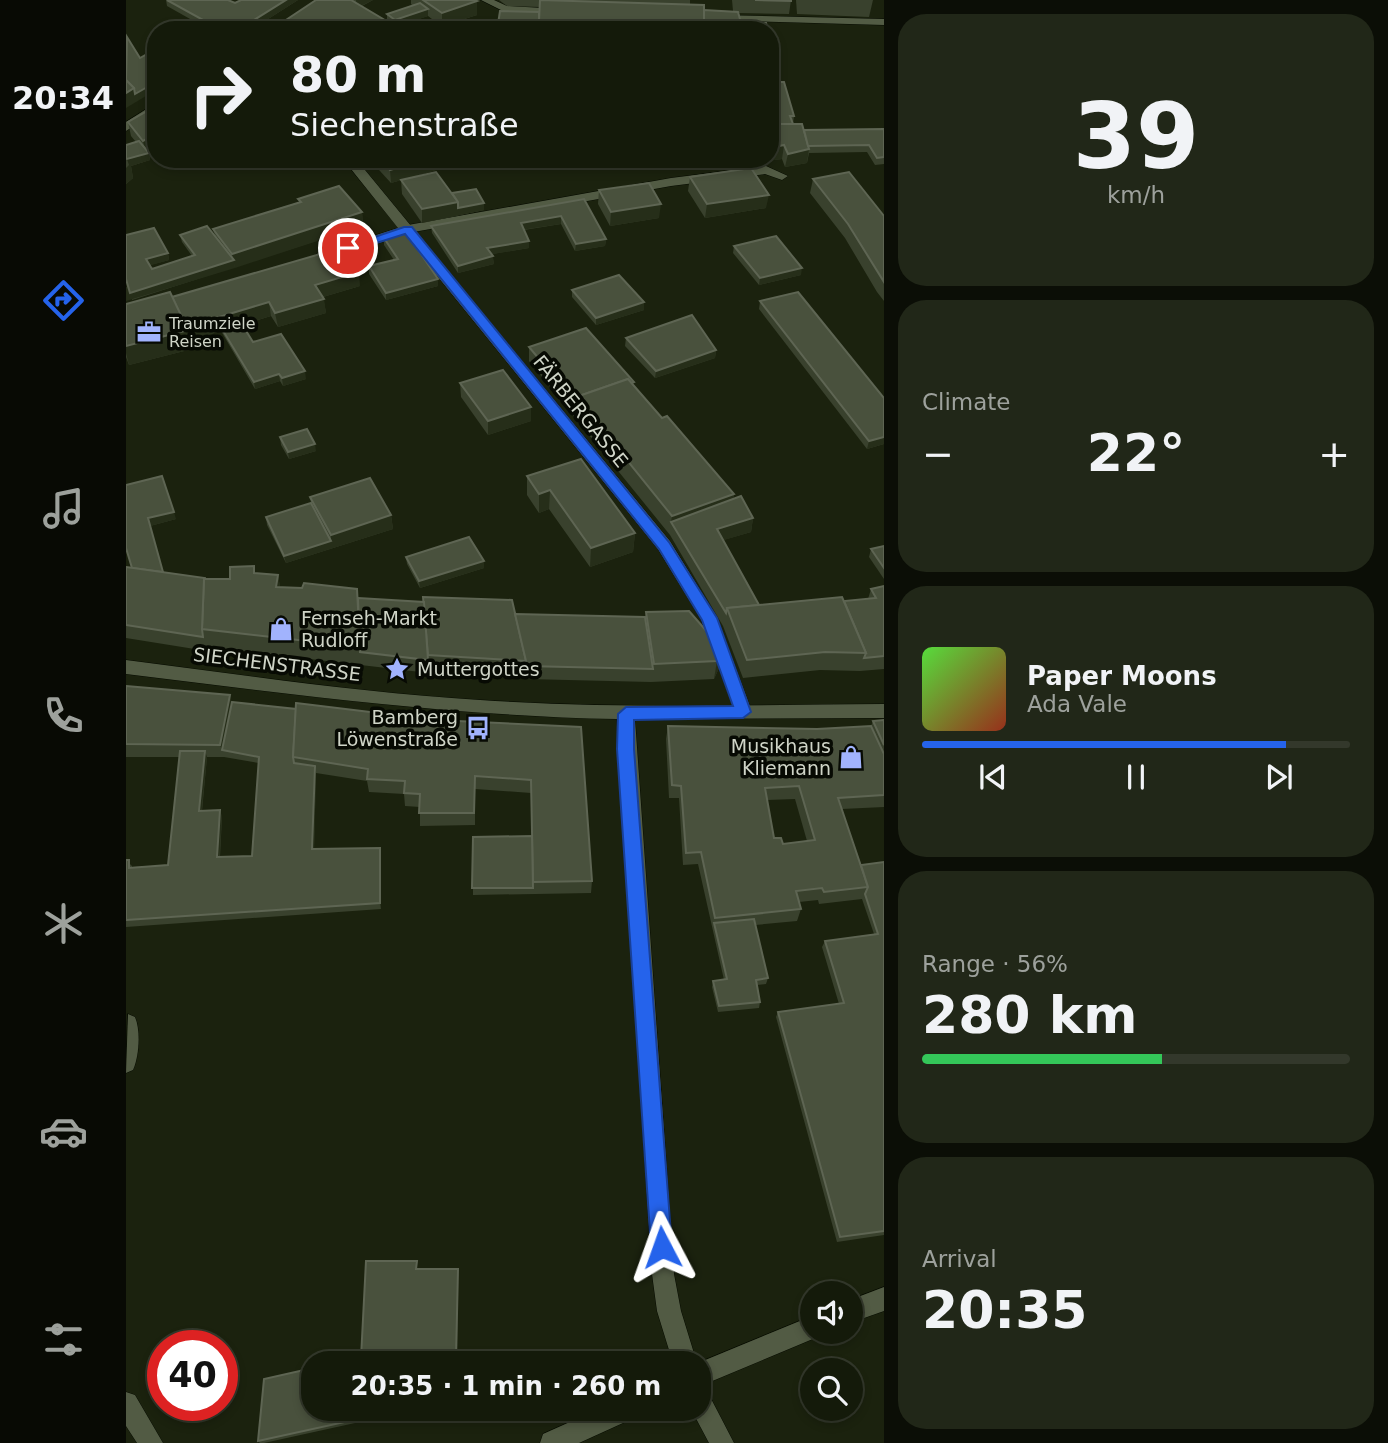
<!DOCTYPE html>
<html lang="en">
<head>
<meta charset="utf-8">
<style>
  body { margin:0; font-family:"DejaVu Sans",sans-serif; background:#212718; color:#f1f3f6; height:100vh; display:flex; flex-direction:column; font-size:26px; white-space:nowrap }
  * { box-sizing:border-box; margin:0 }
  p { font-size:23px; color:#9da19c }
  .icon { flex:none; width:38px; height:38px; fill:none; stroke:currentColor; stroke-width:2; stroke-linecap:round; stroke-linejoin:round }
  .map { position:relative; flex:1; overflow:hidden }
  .panel { display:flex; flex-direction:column; gap:14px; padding:14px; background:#0b0e06; width:504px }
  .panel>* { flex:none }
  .hud { position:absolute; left:21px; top:21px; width:632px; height:147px; border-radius:28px; box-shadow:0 4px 10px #0003,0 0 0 2px #33382b; background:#141a0a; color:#f1f3f6; overflow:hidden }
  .controls { position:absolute; left:674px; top:1281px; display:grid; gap:14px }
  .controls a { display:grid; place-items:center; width:63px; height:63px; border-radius:50%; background:#141a0a; box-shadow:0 4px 10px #0003,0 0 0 2px #33382b; font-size:35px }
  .speed { position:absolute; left:21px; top:1330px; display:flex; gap:14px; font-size:35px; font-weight:700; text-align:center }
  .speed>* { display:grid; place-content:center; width:91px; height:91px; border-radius:50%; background:#141a0a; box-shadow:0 4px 10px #0003,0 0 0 2px #33382b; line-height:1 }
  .speed .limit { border:10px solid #d22; background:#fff; color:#111 }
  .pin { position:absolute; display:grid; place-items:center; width:60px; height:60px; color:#fff; margin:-30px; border:4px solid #fff; border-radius:50%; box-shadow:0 2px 7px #0007 }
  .me { position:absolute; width:77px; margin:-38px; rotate:356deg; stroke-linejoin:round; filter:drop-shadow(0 0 5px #0008) }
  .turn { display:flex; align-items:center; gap:24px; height:147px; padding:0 28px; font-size:32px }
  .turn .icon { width:91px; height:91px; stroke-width:2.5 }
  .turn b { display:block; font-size:49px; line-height:60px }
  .big { font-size:52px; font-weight:700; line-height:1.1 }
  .panel .widget { flex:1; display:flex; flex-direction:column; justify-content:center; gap:10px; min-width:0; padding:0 24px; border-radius:28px; background:#212718 }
  .panel .dial { align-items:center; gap:0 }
  .dial b { font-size:91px; line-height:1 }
  .song { display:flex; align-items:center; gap:21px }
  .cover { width:84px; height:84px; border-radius:10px; background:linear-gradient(135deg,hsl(110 70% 55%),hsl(10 70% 35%)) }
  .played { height:7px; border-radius:4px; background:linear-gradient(90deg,#2563eb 85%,#33382b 85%) }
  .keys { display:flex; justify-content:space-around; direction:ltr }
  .heat { display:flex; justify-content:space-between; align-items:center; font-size:38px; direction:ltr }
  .charge { height:10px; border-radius:5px; background:linear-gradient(90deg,#34c759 56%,#33382b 0) }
  .trip { position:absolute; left:175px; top:1351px; width:410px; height:70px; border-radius:28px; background:#141a0a; box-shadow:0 4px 10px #0003,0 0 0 2px #33382b; font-weight:700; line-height:70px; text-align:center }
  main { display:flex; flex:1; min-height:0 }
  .dock { display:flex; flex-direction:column; width:126px; justify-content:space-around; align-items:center; background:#080a04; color:#9da19c }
  .dock .icon { width:49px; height:49px }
  .dock .selected { color:#2563eb }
  .dock b { font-size:32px; color:#f1f3f6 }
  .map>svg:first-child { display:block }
</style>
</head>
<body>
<main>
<nav class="dock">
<b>20:34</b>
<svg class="icon selected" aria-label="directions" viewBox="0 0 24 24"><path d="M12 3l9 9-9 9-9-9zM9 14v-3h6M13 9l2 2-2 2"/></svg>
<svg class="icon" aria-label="music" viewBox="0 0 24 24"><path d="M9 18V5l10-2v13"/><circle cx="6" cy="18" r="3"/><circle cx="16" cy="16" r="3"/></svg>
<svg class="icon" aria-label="phone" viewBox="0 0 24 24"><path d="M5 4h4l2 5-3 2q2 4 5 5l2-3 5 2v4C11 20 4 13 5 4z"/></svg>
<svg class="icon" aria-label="climate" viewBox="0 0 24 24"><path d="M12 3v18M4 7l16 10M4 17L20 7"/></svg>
<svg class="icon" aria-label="car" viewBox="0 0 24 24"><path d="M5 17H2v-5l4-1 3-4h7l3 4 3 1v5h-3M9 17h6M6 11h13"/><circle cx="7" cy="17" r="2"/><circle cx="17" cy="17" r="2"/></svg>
<svg class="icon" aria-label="filters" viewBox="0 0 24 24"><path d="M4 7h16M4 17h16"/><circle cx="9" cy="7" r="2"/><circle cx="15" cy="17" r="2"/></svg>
</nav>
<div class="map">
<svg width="758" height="1443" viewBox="0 0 758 1443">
  <rect width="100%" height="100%" fill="#1b220e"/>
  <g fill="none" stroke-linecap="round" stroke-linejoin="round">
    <g stroke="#060b00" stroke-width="1">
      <g id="service">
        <polygon points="640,166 662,176 656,180 639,174 545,186 282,233 276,229 282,225 545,178"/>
        <path d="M2 1014 9 1017C15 1031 13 1057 7 1070L0 1073Z"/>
        <polygon points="758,1287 758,1311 724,1323 724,1300"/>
        <polygon points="686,1316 686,1332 696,1332 694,1336 572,1387 572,1363"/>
        <polygon points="0,1392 9,1395 37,1443 11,1443 0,1426"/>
      </g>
    </g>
    <g stroke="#060b00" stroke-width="1">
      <g id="minor">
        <polygon points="355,0 368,0 381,6 435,9 440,12 435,15 379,12"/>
        <polygon points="592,15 758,19 758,25 588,20 587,18"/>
        <polygon points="30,103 30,112 0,131 0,122"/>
        <polygon points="217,159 230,159 544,541 591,618 626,712 623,717 611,717 575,619 532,549 278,235 200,260 190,260 190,254 272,228"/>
      </g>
    </g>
    <g stroke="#060b00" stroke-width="1">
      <g id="tertiary">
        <path d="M0 660C118 675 236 693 354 700 488 709 623 705 758 704V718L509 719 548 1274 555 1311 571 1363H547L531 1311 526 1274 491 719C326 716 164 694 0 674Z"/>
        <polygon points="572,1385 580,1389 608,1443 583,1443 565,1409 572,1409"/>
        <polygon points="473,1409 511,1409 508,1418 453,1443 414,1443 417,1434"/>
      </g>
    </g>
    <use href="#service" fill="#525b44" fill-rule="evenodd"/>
    <use href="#minor" fill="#525b44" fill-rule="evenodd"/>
    <use href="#tertiary" fill="#525b44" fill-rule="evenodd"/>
  </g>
  <g fill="#39412d" fill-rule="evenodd">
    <polygon points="40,0 109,3 115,0 172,0 125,30 73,24 41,6"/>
    <path d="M190 0H247L236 6 261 21V14L287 6 285 4V0H348L351 1V15L320 25 372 24 413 12 414 7 381 6 373 0H564V5L578 10 607 11 606 0H665L663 14 613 13 615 23 642 30H145ZM302 16 314 25H274Z"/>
    <polygon points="670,0 747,0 743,17 671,14"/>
    <polygon points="646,82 668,116 667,124 678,130 758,129 758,164 749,165 741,152 683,153 681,163 659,167 656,159 641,161 640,159 644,159"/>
    <polygon points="30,106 30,149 23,153 24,160 5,166 7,178 0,184 0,145 10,142 5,136 2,122"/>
    <polygon points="243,159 317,159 317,168 265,183"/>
    <polygon points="354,159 585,159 584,167 355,170"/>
    <polygon points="564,177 640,208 579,218 562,191"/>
    <polygon points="687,179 758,216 758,301 751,292 719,238 684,193"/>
    <polygon points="275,180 358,203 358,210 296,223 276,194"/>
    <polygon points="473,190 533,218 484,226 472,204"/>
    <polygon points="172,199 236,212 237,226 6,300 0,235 42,253 43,260 24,265 26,269 66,256 56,242 54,235 89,236 87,229 173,202"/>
    <polygon points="458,199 480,239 479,246 449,251 435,224 398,230 403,241 403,248 366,254 368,264 332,273 306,233 305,226"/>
    <polygon points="258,238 312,279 312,286 260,300 243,274 243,266 268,260 258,245"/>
    <polygon points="608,246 675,275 633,285 607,253"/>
    <polygon points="234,286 197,297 200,313 152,327 145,316 116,325 127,342 180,379 157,386 154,381 129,389 95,331 64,340 66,349 3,365 0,357 0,304 46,297"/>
    <polygon points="446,290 518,310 470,325 446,297"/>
    <polygon points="634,301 758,398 758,444 741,449 633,309"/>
    <polygon points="500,338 590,350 589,358 529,378 499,346"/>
    <polygon points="403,347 508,382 507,385 536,418 608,494 607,499 627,518 625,532 597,540 633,605 718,601 742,599 745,589 758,586 758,669 734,671 694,670 617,678 597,626 544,535 403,361"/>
    <polygon points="334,383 405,421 362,435 335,397"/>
    <polygon points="154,437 190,451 163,459 155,445"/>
    <polygon points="401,476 509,533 507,552 464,567 423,509 413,513 401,495"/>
    <polygon points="0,485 50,519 24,526 37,572 80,579 104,579 129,573 152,575 154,587 231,589 232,598 389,614 519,617 520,612 597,650 593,668 588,679 525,682 400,679 303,673 81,647 81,651 0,638 0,567 6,568"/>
    <polygon points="184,497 265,515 267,529 160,563 141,525 140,517 185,503"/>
    <polygon points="758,546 758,579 743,557 745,549"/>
    <polygon points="280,557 358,568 294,588 281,564"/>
    <path d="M0 686 106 702 170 709 310 720 455 727 466 881 465 893 347 895V837L406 836 405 793 349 789V825L294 826V807L279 806 278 794 243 792 241 781 190 773 188 849 254 848 255 909 0 927V860L6 866V867L42 865 53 757H0ZM81 757H98L133 763 126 856 94 857 96 816 76 811Z"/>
    <path d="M758 720V807L716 809 735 865 758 862V1235L711 1242 650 1017 652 1012 713 1004 696 947 699 941 748 934 736 899 693 904 692 900 673 902 675 909 671 921 629 925 642 978 640 984 631 985 634 1002 633 1008 592 1012 586 987 587 981 598 980 572 864 557 865 553 798H543L540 739 542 726 691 729 745 726 747 721ZM669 799 681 841 657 844 648 838 641 800Z"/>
    <polygon points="291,1261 291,1269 332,1273 331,1361 236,1362 236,1363 211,1363 235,1358"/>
    <polygon points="187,1409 231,1409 229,1423 138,1443 134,1443 132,1441"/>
  </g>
  <g fill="#262e19">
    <polygon points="160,0 172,0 125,30 112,30"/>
    <polygon points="230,0 247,0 231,8"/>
    <polygon points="351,1 351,15 316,26 316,13"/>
    <polygon points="302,9 302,16 270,27 269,20"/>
    <polygon points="30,82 30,90 0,108 0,93 8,88"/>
    <polygon points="30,134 30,149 23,153 24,160 5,166 7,178 0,184 0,168 3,165 1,159 20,153 17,141"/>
    <polygon points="658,145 656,159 641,161 641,159 644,159 644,148"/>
    <polygon points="683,149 681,163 659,167 662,154"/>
    <polygon points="298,159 317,159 317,168 265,183 264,170"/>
    <polygon points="643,195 640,208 579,218 581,204"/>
    <polygon points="332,202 358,203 358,210 296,223 296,209"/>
    <polygon points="535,204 533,218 484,226 485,212"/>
    <polygon points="236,212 237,226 109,268 106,254"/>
    <polygon points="435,216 435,224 395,230 395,223"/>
    <polygon points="480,239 479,246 449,251 450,244"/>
    <polygon points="403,241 403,248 361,255 361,248"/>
    <polygon points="42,253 43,260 22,266 20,259"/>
    <polygon points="367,256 368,264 332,273 332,266"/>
    <polygon points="108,260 109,268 0,301 0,287"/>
    <polygon points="676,268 675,275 633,285 634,278"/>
    <polygon points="233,272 234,286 190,299 189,285"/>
    <polygon points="312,279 312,286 260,300 260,293"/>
    <polygon points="198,299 200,313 152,327 149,313"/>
    <polygon points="143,302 145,316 97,330 93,324 95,331 64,340 66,349 3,365 0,353 0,346 59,327"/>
    <polygon points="518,302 518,310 470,325 470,318"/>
    <polygon points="590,350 589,358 529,378 530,371"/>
    <polygon points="179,371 180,379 157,386 156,378"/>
    <polygon points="153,374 154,381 129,389 128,382"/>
    <polygon points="405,407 405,421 362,435 362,421"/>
    <polygon points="758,437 758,444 741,449 743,441"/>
    <polygon points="189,444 190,451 163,459 162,452"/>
    <polygon points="424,490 423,509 413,513 413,494"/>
    <polygon points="608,494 604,512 545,522 546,516"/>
    <polygon points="48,512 50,519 24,526 22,518"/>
    <polygon points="265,515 267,529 160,563 158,556 205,541 205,535"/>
    <polygon points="627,518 625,532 588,543 591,529"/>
    <polygon points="509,533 507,552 464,567 465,548"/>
    <polygon points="358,561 358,568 294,588 293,581"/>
    <polygon points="152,575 155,593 150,587"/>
    <polygon points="597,650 593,668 588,679 591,661"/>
    <polygon points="104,695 107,708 96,750 94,745"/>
    <polygon points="79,751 81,757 75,817 73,811"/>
    <polygon points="189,766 190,773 188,855 186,849"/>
    <polygon points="94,810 96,816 93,864 91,857"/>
    <polygon points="254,848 255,854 255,909 254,903"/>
    <polygon points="229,1409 231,1409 229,1423 228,1420"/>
  </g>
  <g fill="#49513d" stroke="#5e6553" stroke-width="2" fill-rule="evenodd">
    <polygon points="41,0 102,0 109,3 115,0 160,0 112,30 63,30 79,21"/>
    <polygon points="190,0 225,0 269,26 372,24 374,11 413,12 413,25 385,24 385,30 269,30 269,26 191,24 196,30 145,30"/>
    <polygon points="297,0 348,0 351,1 316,13"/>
    <polygon points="414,0 578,5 578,27 413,21"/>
    <polygon points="629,0 665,0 665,1"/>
    <polygon points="294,3 302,9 269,20 261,14"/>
    <polygon points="578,10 612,12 617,30 578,30"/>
    <polygon points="615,23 640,23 642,30 617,30"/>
    <polygon points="1,37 14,58 30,49 30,82 9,94 8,88 0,80"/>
    <polygon points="644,76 646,82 658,82 668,116 664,116 667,124 644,124"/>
    <polygon points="0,80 8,88 0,93"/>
    <polygon points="30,106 30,134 17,141 2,122"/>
    <polygon points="644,124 676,124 683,149 662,154 658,145 644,148"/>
    <polygon points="758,129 758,157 751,158 743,145 682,146 678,130"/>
    <polygon points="13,141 23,153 1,159 0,158 0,145"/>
    <polygon points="254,159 298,159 264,170"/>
    <polygon points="625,168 643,195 581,204 564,177"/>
    <polygon points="310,172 332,202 296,209 275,180"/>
    <polygon points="723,172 758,216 758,282 722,224 687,179"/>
    <polygon points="523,183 535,204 485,212 473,190"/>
    <polygon points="213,186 236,212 106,254 87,229 175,202 172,199"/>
    <polygon points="350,189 358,203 332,208 332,202 326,193"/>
    <polygon points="458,199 480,239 450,244 435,216 395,223 403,241 361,248 367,256 332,266 305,226"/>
    <polygon points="81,226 108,260 4,293 0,279 0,235 28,228 42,253 20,259 26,269 69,255 54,235"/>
    <polygon points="280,232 312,279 260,293 243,266 272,259 258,238"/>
    <polygon points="650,236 676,268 634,278 608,246"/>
    <polygon points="215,248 233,272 189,285 198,299 149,313 143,302 60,327 46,297"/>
    <polygon points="493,275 518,302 470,318 446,290"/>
    <polygon points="44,292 62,330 0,346 0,304"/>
    <polygon points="672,292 758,398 758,437 743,441 634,301"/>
    <polygon points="566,315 590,350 530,371 500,338"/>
    <polygon points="112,318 127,342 155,334 179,371 156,378 153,374 128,382 93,324"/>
    <polygon points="460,328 508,382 505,383 502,379 450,397 449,402 403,347"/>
    <polygon points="377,370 405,407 362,421 334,383"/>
    <polygon points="502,379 536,418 541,416 608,494 546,516 450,397"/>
    <polygon points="181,429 189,444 162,452 154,437"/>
    <polygon points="455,459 509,533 465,548 424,490 413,494 401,476"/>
    <polygon points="36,476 48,512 22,518 37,572 6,568 0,548 0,485"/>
    <polygon points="244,478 265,515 205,535 184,497"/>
    <polygon points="615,496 627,518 591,529 633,605 601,608 600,613 545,522"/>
    <polygon points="185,503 205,541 158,556 140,517"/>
    <polygon points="343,537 358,561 293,581 280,557"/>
    <polygon points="758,546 758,568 745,549"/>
    <polygon points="128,566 128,573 152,575 150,587 176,588 178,583 231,589 234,647 76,629 78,579 104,579 104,567"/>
    <polygon points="0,567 79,578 79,579 78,579 76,629 77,637 0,625"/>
    <polygon points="758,586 758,656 738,658 740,653 718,601 750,598 745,589"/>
    <polygon points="297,597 386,600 400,661 302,655"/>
    <polygon points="716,597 740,653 699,652 621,660 601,608"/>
    <polygon points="232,598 298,602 302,660 234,652"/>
    <polygon points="563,611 597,650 591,661 528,664 520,612"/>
    <polygon points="389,614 519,617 527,669 400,666 400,661"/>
    <polygon points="0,686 104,695 94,745 0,744"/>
    <polygon points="106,702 170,709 167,757 168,763 189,766 186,849 254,848 254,903 0,920 0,860 3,860 3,868 42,865 54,751 79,751 73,811 94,810 91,857 126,856 133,757 96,750"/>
    <polygon points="170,703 310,720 455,727 466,881 407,882 405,780 349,776 348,813 293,813 294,794 278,793 279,781 241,779 242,769 167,757"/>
    <polygon points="758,720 758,745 747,721"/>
    <path d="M542 726 691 729 745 726 758 754V795L712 798 742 887 698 892 696 888 670 891 675 909 589 918 575 852 560 853 555 786 546 785ZM673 786 689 840 657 844 655 838H648L639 788Z"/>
    <polygon points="406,836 407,888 346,888 347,837"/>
    <polygon points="758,862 758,1231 714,1237 652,1012 718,1003 699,941 752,934 739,894 742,887 735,865"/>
    <polygon points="628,919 642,978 630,980 634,1002 593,1006 587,981 601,979 588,923"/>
    <polygon points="240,1261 291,1261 290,1269 332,1269 330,1358 235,1358"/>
    <polygon points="235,1358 234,1363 211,1363"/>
    <polygon points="187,1368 187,1409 229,1409 228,1420 132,1441 138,1379"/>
  </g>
  <polygon fill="#2563eb" stroke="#184099" stroke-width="2" points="278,227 286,227 543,542 591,618 625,712 617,718 508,720 508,749 546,1247 543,1255 536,1258 528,1255 525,1247 491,749 492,714 500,707 607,706 576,620 533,549 279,234 222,252 216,248"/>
  <defs>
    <g id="office-bare" transform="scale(1.89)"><path d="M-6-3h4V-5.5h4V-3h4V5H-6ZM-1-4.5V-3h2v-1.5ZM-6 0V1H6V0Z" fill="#a1b3fd" stroke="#070a03" stroke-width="2.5" paint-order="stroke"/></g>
    <g id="shop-bare" transform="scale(1.89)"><path d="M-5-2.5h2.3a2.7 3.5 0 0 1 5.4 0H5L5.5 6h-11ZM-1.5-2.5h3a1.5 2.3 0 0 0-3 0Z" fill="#a1b3fd" stroke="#070a03" stroke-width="2.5" paint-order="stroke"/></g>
    <g id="sight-bare" transform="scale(1.89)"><path d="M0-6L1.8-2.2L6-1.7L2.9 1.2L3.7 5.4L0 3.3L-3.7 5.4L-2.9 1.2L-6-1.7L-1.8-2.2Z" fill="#a1b3fd" stroke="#070a03" stroke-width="2.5" paint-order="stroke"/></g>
    <g id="bus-bare" transform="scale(1.89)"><path d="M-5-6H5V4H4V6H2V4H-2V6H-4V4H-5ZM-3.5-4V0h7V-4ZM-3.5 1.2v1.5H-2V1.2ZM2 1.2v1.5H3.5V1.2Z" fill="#a1b3fd" stroke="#070a03" stroke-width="2.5" paint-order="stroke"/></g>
  </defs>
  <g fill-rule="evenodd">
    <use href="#office-bare" x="23" y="332"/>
    <use href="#shop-bare" x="155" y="629"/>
    <use href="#sight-bare" x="271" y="669"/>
    <use href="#bus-bare" x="352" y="728"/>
    <use href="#shop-bare" x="725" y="757"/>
  </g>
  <g text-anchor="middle" stroke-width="7" stroke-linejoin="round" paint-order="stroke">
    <g font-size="16" fill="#cfd4c7" stroke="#070a03" text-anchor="start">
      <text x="43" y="329">Traumziele<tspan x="43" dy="18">Reisen</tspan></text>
    </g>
    <g font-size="19" fill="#cfd4c7" stroke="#070a03">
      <text transform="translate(455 411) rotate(51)" y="7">FÄRBERGASSE</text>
      <text transform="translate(151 664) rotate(7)" y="7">SIECHENSTRASSE</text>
    </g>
    <g font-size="19" fill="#cfd4c7" stroke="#070a03" text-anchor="start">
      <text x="175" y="625">Fernseh-Markt<tspan x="175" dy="22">Rudloff</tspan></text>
      <text x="291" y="676">Muttergottes</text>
      <text x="332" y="724" text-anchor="end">Bamberg<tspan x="332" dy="22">Löwenstraße</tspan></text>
      <text x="705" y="753" text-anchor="end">Musikhaus<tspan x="705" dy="22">Kliemann</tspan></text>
    </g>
  </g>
</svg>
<div class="controls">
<a><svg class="icon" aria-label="sound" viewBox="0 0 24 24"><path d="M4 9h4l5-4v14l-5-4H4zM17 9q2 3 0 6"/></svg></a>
<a><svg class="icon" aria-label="search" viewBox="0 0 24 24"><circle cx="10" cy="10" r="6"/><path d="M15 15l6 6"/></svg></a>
</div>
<div class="speed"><div class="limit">40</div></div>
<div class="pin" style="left:222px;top:248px;background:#d93025"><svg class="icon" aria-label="arrive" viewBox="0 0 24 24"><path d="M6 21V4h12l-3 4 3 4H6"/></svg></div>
<svg class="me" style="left:536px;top:1247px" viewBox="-20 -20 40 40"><path d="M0-17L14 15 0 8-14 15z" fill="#2563eb" stroke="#fff" stroke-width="4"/></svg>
<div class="trip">20:35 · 1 min · 260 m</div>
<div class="hud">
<div class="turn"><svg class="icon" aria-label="right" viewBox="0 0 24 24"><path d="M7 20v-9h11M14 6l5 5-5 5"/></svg><div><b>80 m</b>Siechenstraße</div></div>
</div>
</div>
<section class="panel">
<div class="widget dial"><b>39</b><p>km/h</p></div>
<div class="widget"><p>Climate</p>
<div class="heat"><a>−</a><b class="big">22°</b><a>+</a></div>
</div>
<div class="widget">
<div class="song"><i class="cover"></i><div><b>Paper Moons</b><p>Ada Vale</p></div></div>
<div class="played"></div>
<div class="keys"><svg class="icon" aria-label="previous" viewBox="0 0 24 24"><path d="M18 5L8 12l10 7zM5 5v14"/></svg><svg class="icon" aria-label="pause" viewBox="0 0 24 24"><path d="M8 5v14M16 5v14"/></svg><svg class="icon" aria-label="next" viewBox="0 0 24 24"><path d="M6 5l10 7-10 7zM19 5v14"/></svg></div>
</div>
<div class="widget"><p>Range · 56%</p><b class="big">280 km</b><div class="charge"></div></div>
<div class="widget"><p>Arrival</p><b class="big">20:35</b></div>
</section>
</main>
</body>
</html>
